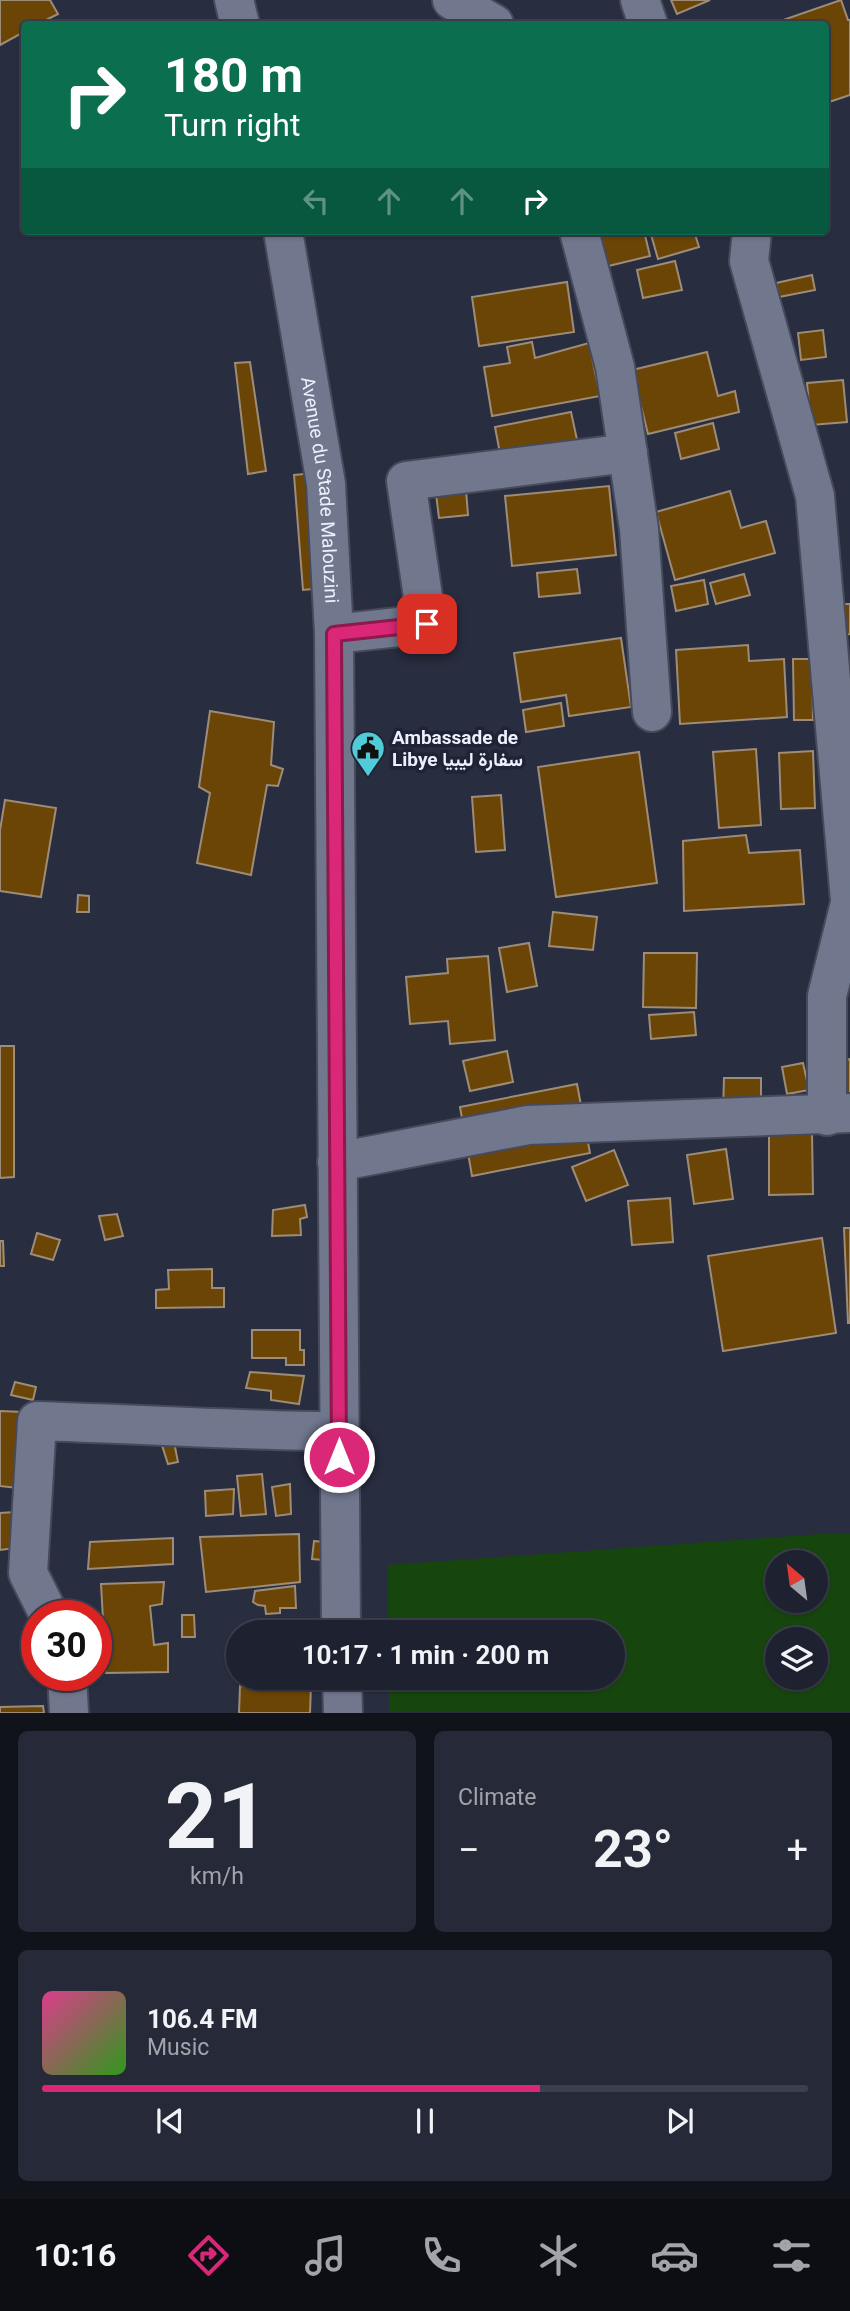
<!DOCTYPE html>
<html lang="en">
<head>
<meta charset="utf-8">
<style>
  body { margin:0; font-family:Roboto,Vazirmatn,sans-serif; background:#262a38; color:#f1f3f6; height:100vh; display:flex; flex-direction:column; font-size:26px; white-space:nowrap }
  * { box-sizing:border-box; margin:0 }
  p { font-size:23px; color:#a1a4ab }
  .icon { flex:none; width:38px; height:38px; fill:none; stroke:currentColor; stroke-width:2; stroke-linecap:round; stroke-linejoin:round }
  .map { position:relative; height:1713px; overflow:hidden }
  .drawer { display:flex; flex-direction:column; gap:18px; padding:18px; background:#10131a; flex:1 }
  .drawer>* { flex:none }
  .guide { position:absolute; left:21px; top:21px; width:808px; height:214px; border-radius:7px; box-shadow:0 2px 5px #0004,0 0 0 2px #3c3f4c; background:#0b6e4f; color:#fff; overflow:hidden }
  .needle { width:46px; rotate:331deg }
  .buttons { position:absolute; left:765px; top:1550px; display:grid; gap:14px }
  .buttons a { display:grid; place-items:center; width:63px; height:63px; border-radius:50%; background:#1e2230; box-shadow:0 2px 5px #0004,0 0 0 2px #3c3f4c; font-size:35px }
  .speed { position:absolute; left:21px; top:1600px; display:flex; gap:14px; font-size:35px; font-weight:700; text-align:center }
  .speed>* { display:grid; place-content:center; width:91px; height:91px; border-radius:50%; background:#1e2230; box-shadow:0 2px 5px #0004,0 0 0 2px #3c3f4c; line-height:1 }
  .speed .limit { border:10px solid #d22; background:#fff; color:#111 }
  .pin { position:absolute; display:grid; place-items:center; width:60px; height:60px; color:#fff; margin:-30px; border-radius:14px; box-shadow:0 4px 10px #0006 }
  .me { position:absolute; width:77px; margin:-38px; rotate:0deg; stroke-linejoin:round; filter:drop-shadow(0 0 5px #0008) }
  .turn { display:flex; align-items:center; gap:24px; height:147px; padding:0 28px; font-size:32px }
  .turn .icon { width:91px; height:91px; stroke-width:2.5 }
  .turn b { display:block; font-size:49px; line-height:60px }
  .lanes { display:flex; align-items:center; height:66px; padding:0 28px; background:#0003; justify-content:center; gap:35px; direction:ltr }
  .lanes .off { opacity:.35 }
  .big { font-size:52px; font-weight:700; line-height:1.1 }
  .drawer .card { flex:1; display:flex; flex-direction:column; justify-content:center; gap:10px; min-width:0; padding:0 24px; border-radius:10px; background:#262a38 }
  .drawer .dial { align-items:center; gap:0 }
  .dial b { font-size:91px; line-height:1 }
  .song { display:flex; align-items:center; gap:21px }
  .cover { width:84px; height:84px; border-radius:10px; background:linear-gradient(135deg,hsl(330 70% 55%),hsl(110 70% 35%)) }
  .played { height:7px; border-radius:4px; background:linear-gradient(90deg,#db2777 65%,#3c3f4c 65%) }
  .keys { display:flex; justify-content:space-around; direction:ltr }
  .heat { display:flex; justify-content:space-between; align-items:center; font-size:38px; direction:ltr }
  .drawer .tiles { flex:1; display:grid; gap:18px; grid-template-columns:1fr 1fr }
  .card:last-child { grid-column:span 2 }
  .trip { position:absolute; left:226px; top:1620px; width:399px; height:70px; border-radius:35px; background:#1e2230; box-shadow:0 2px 5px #0004,0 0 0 2px #3c3f4c; font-weight:700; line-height:70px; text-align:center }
  .tab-bar { display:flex; height:112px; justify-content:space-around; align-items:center; background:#0c0e13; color:#a1a4ab }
  .tab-bar .icon { width:49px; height:49px }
  .tab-bar .on { color:#db2777 }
  .tab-bar b { font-size:32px; color:#f1f3f6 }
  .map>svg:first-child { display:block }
</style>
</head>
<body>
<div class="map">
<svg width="850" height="1713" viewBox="0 0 850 1713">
  <rect width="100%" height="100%" fill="#282d40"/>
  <path fill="#16450e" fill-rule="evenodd" d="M821 1534H850V1712H389V1678H612V1633H388V1565ZM777 1563H816V1601H777ZM777 1640H816V1678H777Z"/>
  <g fill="#6b4505" stroke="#9d8c78" stroke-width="2">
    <polygon points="0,0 50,0 58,14 38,24 24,24 24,32 0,45"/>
    <polygon points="671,0 710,0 677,14"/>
    <polygon points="841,0 848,20 850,20 850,95 826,103 826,24 781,24 780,21"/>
    <polygon points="591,231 644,231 650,256 600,268"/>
    <polygon points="650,231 694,231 699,247 658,259"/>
    <polygon points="675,261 682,290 643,298 637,270"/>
    <polygon points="812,275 815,290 779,297 776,283"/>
    <polygon points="567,282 574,332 479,346 472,297"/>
    <polygon points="823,330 826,357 801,360 798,333"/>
    <polygon points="532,342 535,358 589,343 600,396 492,416 484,367 510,363 507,347"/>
    <polygon points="707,352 718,396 735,391 739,412 648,434 632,370"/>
    <polygon points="250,362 266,471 248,474 235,363"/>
    <polygon points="843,380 847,422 811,425 807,383"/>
    <polygon points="571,412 579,449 502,464 495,427"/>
    <polygon points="713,423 719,449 681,459 675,433"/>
    <polygon points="315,473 323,588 303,590 294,475"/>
    <polygon points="609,486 616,555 512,566 505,496"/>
    <polygon points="466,490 468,515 439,518 436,494"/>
    <polygon points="730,491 741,528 766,521 775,553 675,580 656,512"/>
    <polygon points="577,569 580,593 539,597 537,573"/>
    <polygon points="744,574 750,595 716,604 710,583"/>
    <polygon points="704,580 708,604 676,611 671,586"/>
    <polygon points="842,604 850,604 850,634 843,635"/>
    <polygon points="621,638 631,707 569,716 566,695 521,702 514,653"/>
    <polygon points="748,645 749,661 784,659 787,717 680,724 676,650"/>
    <polygon points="793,659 812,659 813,720 794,720"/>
    <polygon points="561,703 564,726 526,732 523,710"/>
    <polygon points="210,711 274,722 271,765 283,769 278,786 267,785 251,875 197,863 210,793 199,787"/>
    <polygon points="756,749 761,825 719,828 713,752"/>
    <polygon points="813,751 815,808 781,809 779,753"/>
    <polygon points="639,752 657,883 556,897 538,767"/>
    <polygon points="501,795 505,850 476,852 472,797"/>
    <polygon points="5,800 56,808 41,897 0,891 0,830"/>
    <polygon points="746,835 749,853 800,850 804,904 684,911 683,841"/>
    <polygon points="78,895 89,896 89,912 77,912"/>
    <polygon points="553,912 597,917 593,950 549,946"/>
    <polygon points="529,943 537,986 507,992 499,948"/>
    <polygon points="644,953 697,953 696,1008 643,1007"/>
    <polygon points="488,956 495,1040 450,1044 448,1021 410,1024 406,977 448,973 447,959"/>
    <polygon points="694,1012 696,1035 651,1039 649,1015"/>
    <polygon points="0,1046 14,1046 14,1177 0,1178"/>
    <polygon points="507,1051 513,1082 470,1091 463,1061"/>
    <polygon points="850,1059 850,1112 838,1062"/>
    <polygon points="803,1063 809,1090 787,1094 782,1067"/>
    <polygon points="724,1078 761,1078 761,1111 723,1111"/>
    <polygon points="577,1084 590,1153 472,1176 460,1107"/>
    <polygon points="812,1132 813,1194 769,1195 769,1133"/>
    <polygon points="726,1149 733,1199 694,1204 687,1155"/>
    <polygon points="614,1150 628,1185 586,1201 572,1167"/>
    <polygon points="670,1198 673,1242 632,1245 628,1201"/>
    <polygon points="305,1205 307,1217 300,1219 301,1235 272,1236 273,1210"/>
    <polygon points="117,1214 123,1236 105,1240 99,1216"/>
    <polygon points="844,1228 850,1228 850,1323 848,1323"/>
    <polygon points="37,1233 60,1240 53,1260 31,1254"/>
    <polygon points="822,1238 836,1333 723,1351 708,1256"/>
    <polygon points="0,1241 3,1241 4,1266 0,1266"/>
    <polygon points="212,1269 212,1288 224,1288 224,1307 156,1308 156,1290 169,1289 168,1270"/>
    <polygon points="252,1330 300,1330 300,1350 304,1350 304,1365 286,1365 286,1358 252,1358"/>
    <polygon points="250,1372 304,1376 299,1404 271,1400 271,1391 246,1388"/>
    <polygon points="15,1382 36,1387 33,1400 11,1395"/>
    <polygon points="0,1411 23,1412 17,1488 0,1486"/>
    <polygon points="173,1437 178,1462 168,1464 160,1439"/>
    <polygon points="262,1474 266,1514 241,1516 237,1476"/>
    <polygon points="290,1484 291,1514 276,1516 272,1487"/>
    <polygon points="234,1489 233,1514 206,1516 205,1491"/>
    <polygon points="14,1512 15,1548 0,1550 0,1513"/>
    <polygon points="299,1534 300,1582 206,1592 200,1537"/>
    <polygon points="173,1538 173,1564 88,1569 90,1542"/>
    <polygon points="314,1541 324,1542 323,1560 312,1559"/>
    <polygon points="164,1582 162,1604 150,1606 154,1645 168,1643 168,1672 106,1673 101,1584"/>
    <polygon points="295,1586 296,1608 280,1608 280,1613 266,1614 265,1606 258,1605 253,1602 255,1591"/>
    <polygon points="182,1615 194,1615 195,1637 182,1637"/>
    <polygon points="257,1627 293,1629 293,1633 257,1633"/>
    <polygon points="296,1684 311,1684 310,1713 239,1713 240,1686 295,1689"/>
    <polygon points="43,1706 44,1713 0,1713 0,1707"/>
  </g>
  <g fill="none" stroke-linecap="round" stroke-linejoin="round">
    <g stroke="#464a5a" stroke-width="42">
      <g id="minor">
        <polyline points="234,0 240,24"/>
        <polyline points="452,0 494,24"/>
        <polyline points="640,0 648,24"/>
        <path id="s1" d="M283 231 326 484 334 634 341 1633"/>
        <polyline points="579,231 615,367 639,529 652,712"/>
        <polyline points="752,231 749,261 815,496 850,900"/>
        <polyline points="334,634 427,624 406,481 628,453"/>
        <polyline points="827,1116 827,996 850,903"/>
        <polyline points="337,1162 528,1125 850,1113"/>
        <path d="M49 1615 28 1573 37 1421C138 1424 238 1431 339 1431"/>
        <polyline points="67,1675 69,1713"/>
        <polyline points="342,1678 343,1713"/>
      </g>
    </g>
    <use href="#minor" stroke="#71788e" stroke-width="38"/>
  </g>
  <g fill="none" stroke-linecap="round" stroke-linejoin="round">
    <g stroke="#8e194d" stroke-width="18">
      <polyline id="route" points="339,1457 334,634 427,624"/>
    </g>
    <use href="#route" stroke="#db2777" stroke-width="12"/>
  </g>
  <defs>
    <g id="civic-pin" transform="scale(1.75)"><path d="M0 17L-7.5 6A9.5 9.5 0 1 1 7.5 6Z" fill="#52cbd9" stroke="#1e2336"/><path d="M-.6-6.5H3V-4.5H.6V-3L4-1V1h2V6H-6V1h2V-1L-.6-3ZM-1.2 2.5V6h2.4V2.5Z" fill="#111"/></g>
  </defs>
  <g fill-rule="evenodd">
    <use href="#civic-pin" x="368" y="748"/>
  </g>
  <g text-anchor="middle" stroke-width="7" stroke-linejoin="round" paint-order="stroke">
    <g font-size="19" fill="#ecf0fd" stroke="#1e2336">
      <text dy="7" stroke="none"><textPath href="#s1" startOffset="262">Avenue du Stade Malouzini</textPath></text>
    </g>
    <g font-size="19" font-weight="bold" fill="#ecf0fd" stroke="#1e2336" text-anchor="start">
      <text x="392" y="744">Ambassade de<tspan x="392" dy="22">Libye سفارة ليبيا</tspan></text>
    </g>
  </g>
</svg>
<div class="buttons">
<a><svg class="needle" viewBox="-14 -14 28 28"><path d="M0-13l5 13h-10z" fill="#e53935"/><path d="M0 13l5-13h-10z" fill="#a1a4ab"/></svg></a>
<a><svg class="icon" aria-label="layers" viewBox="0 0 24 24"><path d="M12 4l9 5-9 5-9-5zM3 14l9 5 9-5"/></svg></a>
</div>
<div class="speed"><div class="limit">30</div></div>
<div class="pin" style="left:427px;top:624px;background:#d93025"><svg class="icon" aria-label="arrive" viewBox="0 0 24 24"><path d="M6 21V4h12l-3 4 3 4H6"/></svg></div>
<svg class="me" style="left:339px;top:1457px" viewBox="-20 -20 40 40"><circle r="17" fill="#db2777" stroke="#fff" stroke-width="3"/><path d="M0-11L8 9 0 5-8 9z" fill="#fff"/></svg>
<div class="trip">10:17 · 1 min · 200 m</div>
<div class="guide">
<div class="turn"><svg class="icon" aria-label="right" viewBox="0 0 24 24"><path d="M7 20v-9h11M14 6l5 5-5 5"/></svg><div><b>180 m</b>Turn right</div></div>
<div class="lanes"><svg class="icon off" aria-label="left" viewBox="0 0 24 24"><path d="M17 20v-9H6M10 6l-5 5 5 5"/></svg><svg class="icon off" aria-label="ahead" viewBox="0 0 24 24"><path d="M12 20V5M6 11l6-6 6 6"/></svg><svg class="icon off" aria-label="ahead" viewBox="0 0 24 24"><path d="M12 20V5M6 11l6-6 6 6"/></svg><svg class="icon" aria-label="right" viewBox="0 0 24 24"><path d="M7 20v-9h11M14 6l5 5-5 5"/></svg></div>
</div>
</div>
<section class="drawer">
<div class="tiles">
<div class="card dial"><b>21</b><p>km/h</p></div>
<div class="card"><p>Climate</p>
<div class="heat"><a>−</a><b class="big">23°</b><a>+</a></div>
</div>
<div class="card">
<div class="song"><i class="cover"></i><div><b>106.4 FM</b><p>Music</p></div></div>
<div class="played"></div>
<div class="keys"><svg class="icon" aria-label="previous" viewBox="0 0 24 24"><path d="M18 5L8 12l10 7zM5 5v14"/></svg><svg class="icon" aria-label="pause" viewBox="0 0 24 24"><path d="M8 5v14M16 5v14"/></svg><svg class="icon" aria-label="next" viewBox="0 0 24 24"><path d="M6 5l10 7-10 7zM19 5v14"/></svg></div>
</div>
</div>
</section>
<nav class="tab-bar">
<b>10:16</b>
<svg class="icon on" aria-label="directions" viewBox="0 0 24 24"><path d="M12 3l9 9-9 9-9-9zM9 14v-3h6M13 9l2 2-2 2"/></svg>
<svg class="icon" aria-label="music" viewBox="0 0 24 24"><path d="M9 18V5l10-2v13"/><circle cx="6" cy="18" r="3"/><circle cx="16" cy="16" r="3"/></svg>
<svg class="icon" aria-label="phone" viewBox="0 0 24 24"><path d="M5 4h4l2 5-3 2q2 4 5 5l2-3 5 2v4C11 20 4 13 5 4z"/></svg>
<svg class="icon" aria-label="climate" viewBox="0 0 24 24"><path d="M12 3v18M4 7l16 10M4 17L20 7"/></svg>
<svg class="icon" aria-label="car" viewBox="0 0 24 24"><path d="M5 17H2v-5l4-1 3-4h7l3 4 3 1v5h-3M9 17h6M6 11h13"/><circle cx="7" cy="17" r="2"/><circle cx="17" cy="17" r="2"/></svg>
<svg class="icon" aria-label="filters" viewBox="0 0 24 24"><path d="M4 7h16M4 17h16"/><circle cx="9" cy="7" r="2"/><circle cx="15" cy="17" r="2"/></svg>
</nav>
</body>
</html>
